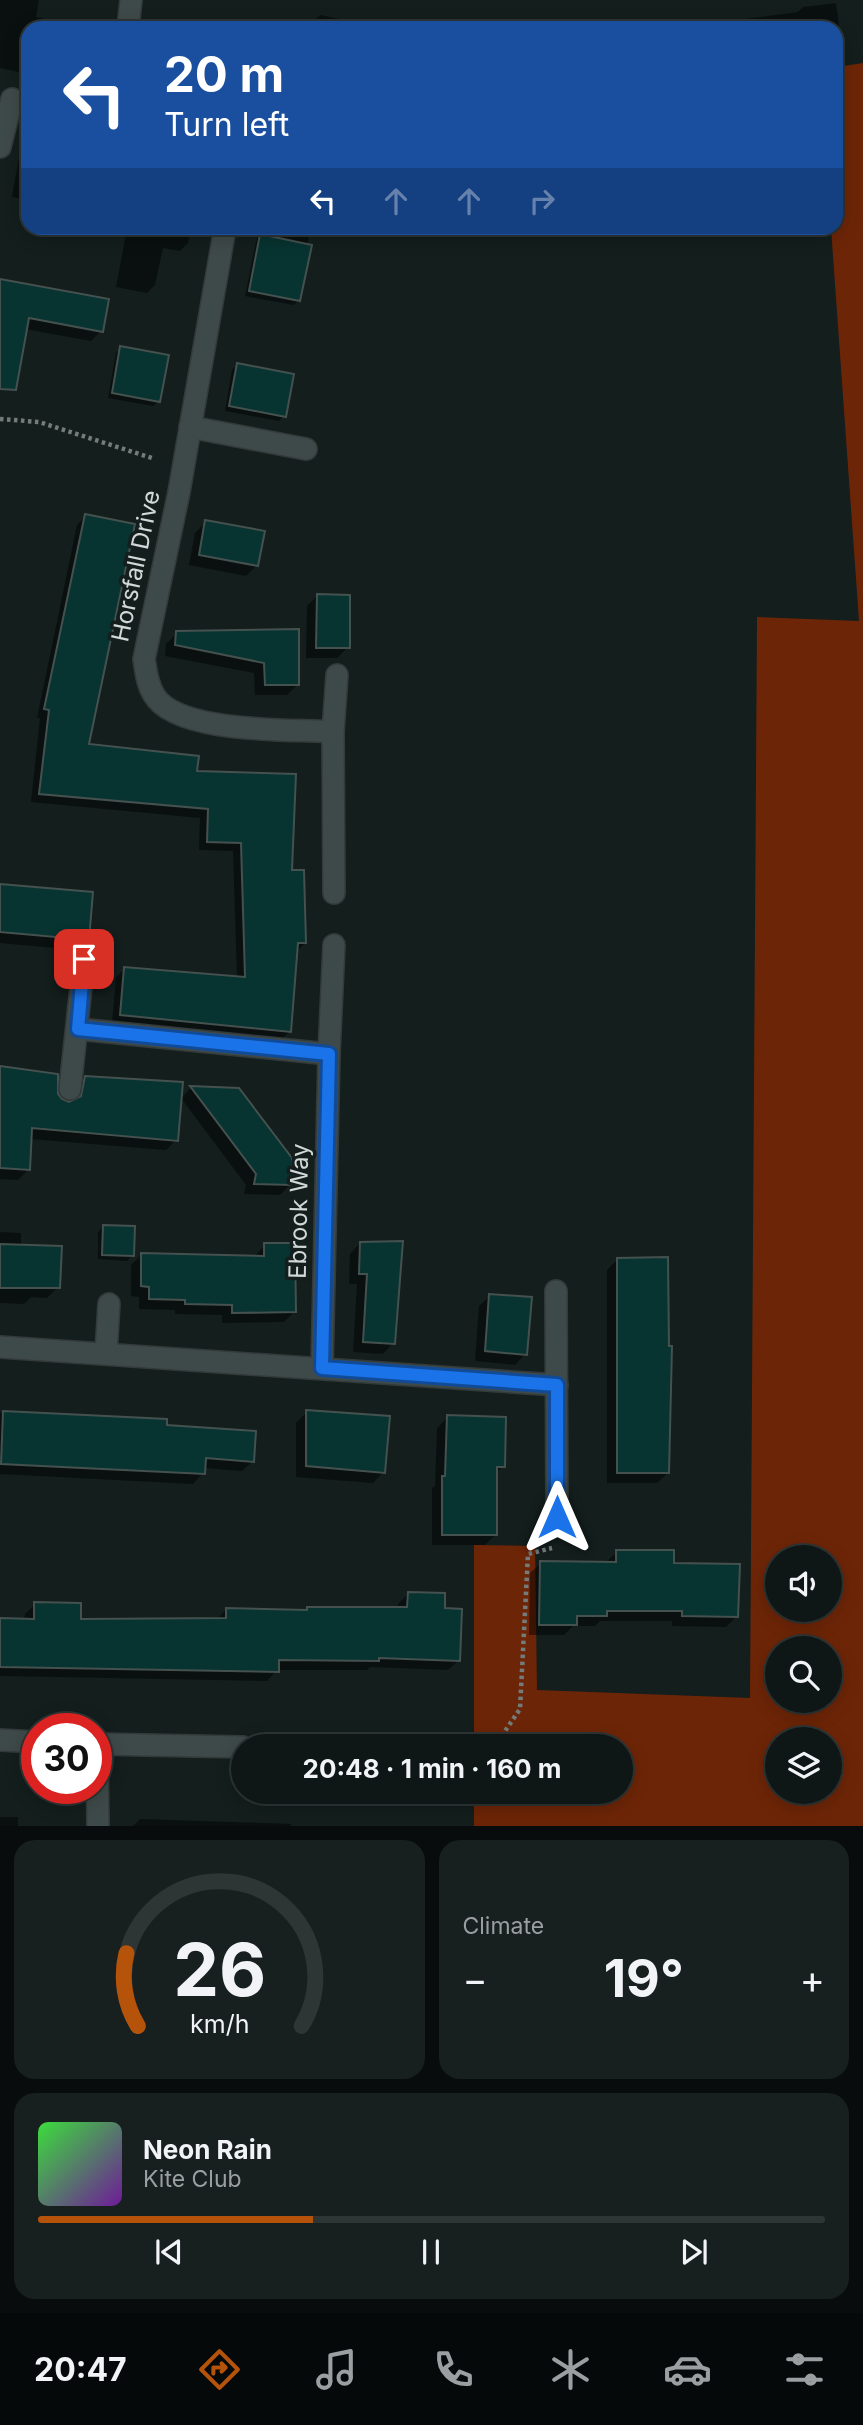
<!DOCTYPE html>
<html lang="en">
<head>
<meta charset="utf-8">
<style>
  body { margin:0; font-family:Inter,sans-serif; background:#171f1f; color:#f1f3f6; height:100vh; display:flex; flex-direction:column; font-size:26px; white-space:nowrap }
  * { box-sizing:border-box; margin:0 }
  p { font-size:23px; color:#9b9fa1 }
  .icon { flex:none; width:38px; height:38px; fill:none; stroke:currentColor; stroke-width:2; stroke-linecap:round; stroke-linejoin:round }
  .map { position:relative; height:1826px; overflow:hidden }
  .sheet { display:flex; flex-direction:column; gap:14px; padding:14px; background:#080c0c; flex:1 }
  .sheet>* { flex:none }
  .hud { position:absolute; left:21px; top:21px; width:822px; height:214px; border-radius:21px; box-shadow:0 4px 18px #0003,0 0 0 2px #2e3535; background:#1a4fa0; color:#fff; overflow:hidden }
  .buttons { position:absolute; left:765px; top:1545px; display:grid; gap:14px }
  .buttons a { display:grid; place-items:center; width:77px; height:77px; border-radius:50%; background:#0e1616; box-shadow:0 4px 18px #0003,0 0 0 2px #2e3535; font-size:35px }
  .speed { position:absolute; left:21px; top:1713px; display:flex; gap:14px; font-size:35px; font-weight:700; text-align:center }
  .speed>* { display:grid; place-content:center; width:91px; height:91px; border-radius:50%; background:#0e1616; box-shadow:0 4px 18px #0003,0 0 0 2px #2e3535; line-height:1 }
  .speed .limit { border:10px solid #d22; background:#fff; color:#111 }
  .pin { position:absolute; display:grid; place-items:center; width:60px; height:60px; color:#fff; margin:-30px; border-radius:14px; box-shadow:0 4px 10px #0006 }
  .me { position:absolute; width:77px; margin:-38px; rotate:0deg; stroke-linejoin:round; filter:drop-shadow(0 0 5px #0008) }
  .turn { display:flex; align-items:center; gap:24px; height:147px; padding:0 28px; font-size:32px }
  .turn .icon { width:91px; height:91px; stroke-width:2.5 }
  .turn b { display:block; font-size:49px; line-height:60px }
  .lanes { display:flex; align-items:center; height:66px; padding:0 28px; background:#0003; justify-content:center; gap:35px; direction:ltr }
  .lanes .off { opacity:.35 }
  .big { font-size:52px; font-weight:700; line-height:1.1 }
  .sheet .widget { flex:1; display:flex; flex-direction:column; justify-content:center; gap:10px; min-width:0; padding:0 24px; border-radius:21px; background:#171f1f }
  .sheet .dial { align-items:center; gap:0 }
  .dial svg { height:182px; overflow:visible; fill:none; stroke:#2e3535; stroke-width:7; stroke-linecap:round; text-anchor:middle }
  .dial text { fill:#f1f3f6; stroke:none }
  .song { display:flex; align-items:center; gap:21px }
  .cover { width:84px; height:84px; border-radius:10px; background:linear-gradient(135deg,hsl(120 70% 55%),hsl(280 70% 35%)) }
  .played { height:7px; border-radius:4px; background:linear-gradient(90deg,#b45309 35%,#2e3535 35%) }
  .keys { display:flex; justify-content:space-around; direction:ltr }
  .heat { display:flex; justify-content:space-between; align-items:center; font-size:38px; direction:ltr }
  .sheet .tiles { flex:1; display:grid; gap:14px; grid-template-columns:1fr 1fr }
  .widget:last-child { grid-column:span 2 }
  .trip { position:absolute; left:231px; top:1734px; width:402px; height:70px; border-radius:35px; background:#0e1616; box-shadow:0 4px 18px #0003,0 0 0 2px #2e3535; font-weight:700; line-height:70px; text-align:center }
  .menu { display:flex; height:112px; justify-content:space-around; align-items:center; background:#060909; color:#9b9fa1 }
  .menu .icon { width:49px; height:49px }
  .menu .on { color:#b45309 }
  .menu b { font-size:32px; color:#f1f3f6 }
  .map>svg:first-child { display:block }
</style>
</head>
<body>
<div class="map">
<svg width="863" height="1827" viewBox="0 0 863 1827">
  <rect width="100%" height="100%" fill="#131e1d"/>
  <path fill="#6d2507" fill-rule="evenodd" d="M863 63V1826H474V1792H621V1746H474V1545L535 1546 537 1690 750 1698 757 617 859 621 831 228H836L837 67ZM777 1558H830V1610H777ZM777 1648H830V1701H777ZM777 1740H830V1792H777Z"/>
  <g fill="#0007">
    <polygon points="0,0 39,0 36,17 72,24 71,28 28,28 28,74 0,68"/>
    <polygon points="836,3 840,34 836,37 836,28 731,28 731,25 736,20 798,12 803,7"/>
    <polygon points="320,15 383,28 314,28 315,20"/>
    <polygon points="28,143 28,200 12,197 20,151"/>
    <polygon points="127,228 191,228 188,243 180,251 163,248 155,285 147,293 116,287"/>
    <polygon points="259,228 310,228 299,300 294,305 245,296"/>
    <polygon points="0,280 101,331 91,341 25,329 0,385"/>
    <polygon points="121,348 159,401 153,406 108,398 116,353"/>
    <polygon points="237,365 284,416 279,421 225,411 232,370"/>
    <polygon points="86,516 87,746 195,772 290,872 305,943 296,952 290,1031 281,1040 112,1023 116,977 125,968 237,978 233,851 199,850 200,818 31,802 40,718 37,718 77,525"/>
    <polygon points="206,522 257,565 246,576 189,565 195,533"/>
    <polygon points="317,596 348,647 337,658 306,658 307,606"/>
    <polygon points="297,631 298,684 287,695 255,695 254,673 165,656 166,644 177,633"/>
    <polygon points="0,886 87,940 77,950 0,943"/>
    <polygon points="0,1068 56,1094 61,1101 72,1103 74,1089 85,1078 176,1140 166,1150 30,1139 28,1170 18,1180 0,1179"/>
    <polygon points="191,1088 238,1090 290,1185 280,1195 244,1194 246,1185 181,1098"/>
    <polygon points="104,1226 132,1255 127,1261 98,1259 98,1232"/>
    <polygon points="0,1232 21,1233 21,1246 58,1287 47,1298 31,1297 24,1304 0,1303"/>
    <polygon points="360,1243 393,1343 383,1354 353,1352 357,1284 349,1284 350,1254"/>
    <polygon points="265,1245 295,1311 284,1322 222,1323 222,1315 175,1314 175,1310 139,1309 139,1297 131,1296 131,1265 142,1254 254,1257"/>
    <polygon points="618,1259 668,1473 657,1483 607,1483 607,1270"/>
    <polygon points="490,1296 525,1354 515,1365 475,1361 479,1306"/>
    <polygon points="307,1412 383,1472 373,1483 296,1477 296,1423"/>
    <polygon points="0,1413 165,1421 165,1427 253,1461 242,1471 204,1468 203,1473 193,1484 0,1474"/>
    <polygon points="448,1417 503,1466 495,1474 496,1534 485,1545 432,1545 432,1488 435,1486 437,1428"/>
    <polygon points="617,1552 672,1564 737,1616 726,1627 672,1626 672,1621 600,1621 595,1626 573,1626 564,1635 529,1635 530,1573 541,1563 605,1563"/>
    <polygon points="408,1594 443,1610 459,1660 448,1670 370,1667 367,1670 277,1670 267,1681 0,1676 0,1620 24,1620 25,1614 35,1604 80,1620 217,1619 227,1609 305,1612 308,1608 398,1608 398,1604"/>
    <rect x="0" y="1817" width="18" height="10"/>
    <polygon points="140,1819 291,1824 291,1827 132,1827"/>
  </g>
  <g fill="#073330" stroke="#44514f" stroke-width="2">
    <polygon points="260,234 312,245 300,301 249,291"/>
    <polygon points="0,279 109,299 103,332 29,318 16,390 0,389"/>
    <polygon points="120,346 169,355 160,402 112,393"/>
    <polygon points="237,363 294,374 286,417 229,406"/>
    <polygon points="85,514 135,524 89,744 199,756 197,771 296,774 292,870 304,870 306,943 298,943 291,1032 120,1015 124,967 245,977 241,843 207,842 208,809 39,794 49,710 44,709"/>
    <polygon points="205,520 265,531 258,566 199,555"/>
    <polygon points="317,594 350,595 350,648 316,648"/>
    <polygon points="299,629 299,685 265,685 264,663 175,645 176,631"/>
    <polygon points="0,884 93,892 89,940 0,932"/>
    <polygon points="0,1066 58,1074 58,1094 62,1099 69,1102 81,1096 85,1076 183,1082 178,1141 32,1128 30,1170 0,1168"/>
    <polygon points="190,1086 239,1088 292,1158 292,1185 254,1184 256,1174"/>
    <polygon points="103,1225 135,1226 134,1256 102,1255"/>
    <polygon points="403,1241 395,1344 363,1342 367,1274 359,1274 360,1242"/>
    <polygon points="264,1243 295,1243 296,1312 232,1313 232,1305 185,1304 185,1300 149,1299 149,1287 141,1286 141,1253 264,1256"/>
    <polygon points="0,1244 62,1246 60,1288 0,1288"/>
    <polygon points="668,1257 669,1346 672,1346 669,1473 617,1473 617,1258"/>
    <polygon points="489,1294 532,1297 527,1355 485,1351"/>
    <polygon points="306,1410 390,1416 385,1473 306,1466"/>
    <polygon points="3,1411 167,1419 167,1425 256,1431 254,1462 206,1458 205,1474 1,1464"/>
    <polygon points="447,1415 506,1417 505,1467 497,1467 497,1535 442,1535 442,1476 445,1476"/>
    <polygon points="616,1550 674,1550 674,1563 740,1564 738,1617 682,1616 682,1611 607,1611 607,1616 577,1616 577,1625 539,1625 540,1561 616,1562"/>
    <polygon points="408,1592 445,1593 445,1608 462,1609 460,1661 379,1658 379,1661 279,1660 279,1672 0,1667 0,1618 34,1619 34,1602 81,1603 81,1619 226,1618 226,1608 307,1610 307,1607 407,1607"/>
  </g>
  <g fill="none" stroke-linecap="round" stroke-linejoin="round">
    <g stroke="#333a39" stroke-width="24">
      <g id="minor">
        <polyline points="128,28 131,0"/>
        <polyline points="0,147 12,99"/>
        <path d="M225 228 179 492 144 659C146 671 147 684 154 695 177 734 291 729 333 732"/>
        <polyline points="190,427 306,449"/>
        <polyline points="334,893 333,732 337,675"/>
        <polyline points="78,1029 329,1054"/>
        <polyline points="70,1089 84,959"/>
        <polyline points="556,1291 557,1517"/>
        <polyline points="0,1347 557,1385"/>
        <polyline points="106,1353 109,1304"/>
        <polyline points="322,1368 329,1054 334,945"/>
        <polyline points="0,1740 37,1742"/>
        <polyline points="96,1744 243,1747"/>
        <polyline points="97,1744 98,1827"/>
      </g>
    </g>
    <g stroke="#737c7b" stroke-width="4.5" stroke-dasharray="3.5 3.5" stroke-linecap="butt">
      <polyline points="0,419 39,422 155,459"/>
      <polyline points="468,1746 501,1737 520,1709 528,1554 552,1548"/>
    </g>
    <use href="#minor" stroke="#3e4a49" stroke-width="21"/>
  </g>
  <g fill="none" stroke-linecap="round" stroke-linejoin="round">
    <g stroke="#114b97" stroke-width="18">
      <polyline id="route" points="84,959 78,1029 329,1054 322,1368 557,1385 557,1517"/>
    </g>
    <use href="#route" stroke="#1a73e8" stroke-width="12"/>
  </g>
  <g text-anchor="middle" stroke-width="7" stroke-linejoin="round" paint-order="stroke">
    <g font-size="24" fill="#d1d8d7" stroke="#131e1d">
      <text transform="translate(136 566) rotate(-78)" y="8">Horsfall Drive</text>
      <text transform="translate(299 1211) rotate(-89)" y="8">Ebrook Way</text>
    </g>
  </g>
</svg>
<div class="buttons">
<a><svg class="icon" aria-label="sound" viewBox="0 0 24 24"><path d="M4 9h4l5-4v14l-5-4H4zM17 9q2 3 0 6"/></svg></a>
<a><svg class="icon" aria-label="search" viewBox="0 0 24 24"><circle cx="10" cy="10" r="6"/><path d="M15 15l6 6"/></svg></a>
<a><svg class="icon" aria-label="layers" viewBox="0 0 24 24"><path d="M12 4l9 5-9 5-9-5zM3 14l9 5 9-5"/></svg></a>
</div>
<div class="speed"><div class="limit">30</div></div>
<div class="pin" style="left:84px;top:959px;background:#d93025"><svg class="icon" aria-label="arrive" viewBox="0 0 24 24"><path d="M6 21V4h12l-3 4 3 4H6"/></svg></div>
<svg class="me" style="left:557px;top:1517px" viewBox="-20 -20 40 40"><path d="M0-17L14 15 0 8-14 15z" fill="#1a73e8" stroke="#fff" stroke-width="4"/></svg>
<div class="trip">20:48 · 1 min · 160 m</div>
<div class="hud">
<div class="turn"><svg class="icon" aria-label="left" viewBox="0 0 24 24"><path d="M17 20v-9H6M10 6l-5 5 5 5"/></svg><div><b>20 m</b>Turn left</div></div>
<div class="lanes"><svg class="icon" aria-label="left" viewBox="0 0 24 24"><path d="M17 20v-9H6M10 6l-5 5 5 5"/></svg><svg class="icon off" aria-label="ahead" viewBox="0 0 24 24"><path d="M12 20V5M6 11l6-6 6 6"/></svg><svg class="icon off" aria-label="ahead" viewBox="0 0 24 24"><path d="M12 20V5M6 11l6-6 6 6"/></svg><svg class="icon off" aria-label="right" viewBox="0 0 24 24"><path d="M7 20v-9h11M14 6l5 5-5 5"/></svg></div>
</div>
</div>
<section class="sheet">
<div class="tiles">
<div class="widget dial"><svg viewBox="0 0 100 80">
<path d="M14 69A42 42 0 1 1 86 69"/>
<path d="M14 69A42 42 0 0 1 9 37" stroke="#b45309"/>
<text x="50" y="56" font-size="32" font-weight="700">26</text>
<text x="50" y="72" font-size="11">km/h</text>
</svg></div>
<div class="widget"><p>Climate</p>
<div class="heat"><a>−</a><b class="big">19°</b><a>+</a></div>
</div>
<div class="widget">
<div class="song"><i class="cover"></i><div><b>Neon Rain</b><p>Kite Club</p></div></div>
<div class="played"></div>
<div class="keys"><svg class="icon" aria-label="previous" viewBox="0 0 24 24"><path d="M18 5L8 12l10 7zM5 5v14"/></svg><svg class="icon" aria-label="pause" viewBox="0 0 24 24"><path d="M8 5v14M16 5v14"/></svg><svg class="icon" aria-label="next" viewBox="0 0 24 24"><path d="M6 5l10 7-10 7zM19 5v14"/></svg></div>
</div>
</div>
</section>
<nav class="menu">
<b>20:47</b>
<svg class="icon on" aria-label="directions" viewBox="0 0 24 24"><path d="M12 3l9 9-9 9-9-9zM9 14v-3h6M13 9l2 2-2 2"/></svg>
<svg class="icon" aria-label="music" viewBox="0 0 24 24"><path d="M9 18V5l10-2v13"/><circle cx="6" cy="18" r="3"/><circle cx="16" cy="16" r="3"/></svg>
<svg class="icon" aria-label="phone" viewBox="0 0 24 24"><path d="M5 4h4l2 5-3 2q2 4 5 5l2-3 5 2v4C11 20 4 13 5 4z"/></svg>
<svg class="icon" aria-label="climate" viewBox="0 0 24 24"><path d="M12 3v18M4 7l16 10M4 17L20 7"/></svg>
<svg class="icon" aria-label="car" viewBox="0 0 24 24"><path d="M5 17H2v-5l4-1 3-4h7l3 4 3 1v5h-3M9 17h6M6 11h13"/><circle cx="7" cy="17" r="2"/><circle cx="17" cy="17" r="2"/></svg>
<svg class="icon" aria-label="filters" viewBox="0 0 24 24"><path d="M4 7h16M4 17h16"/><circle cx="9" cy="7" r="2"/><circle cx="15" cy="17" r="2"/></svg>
</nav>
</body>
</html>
